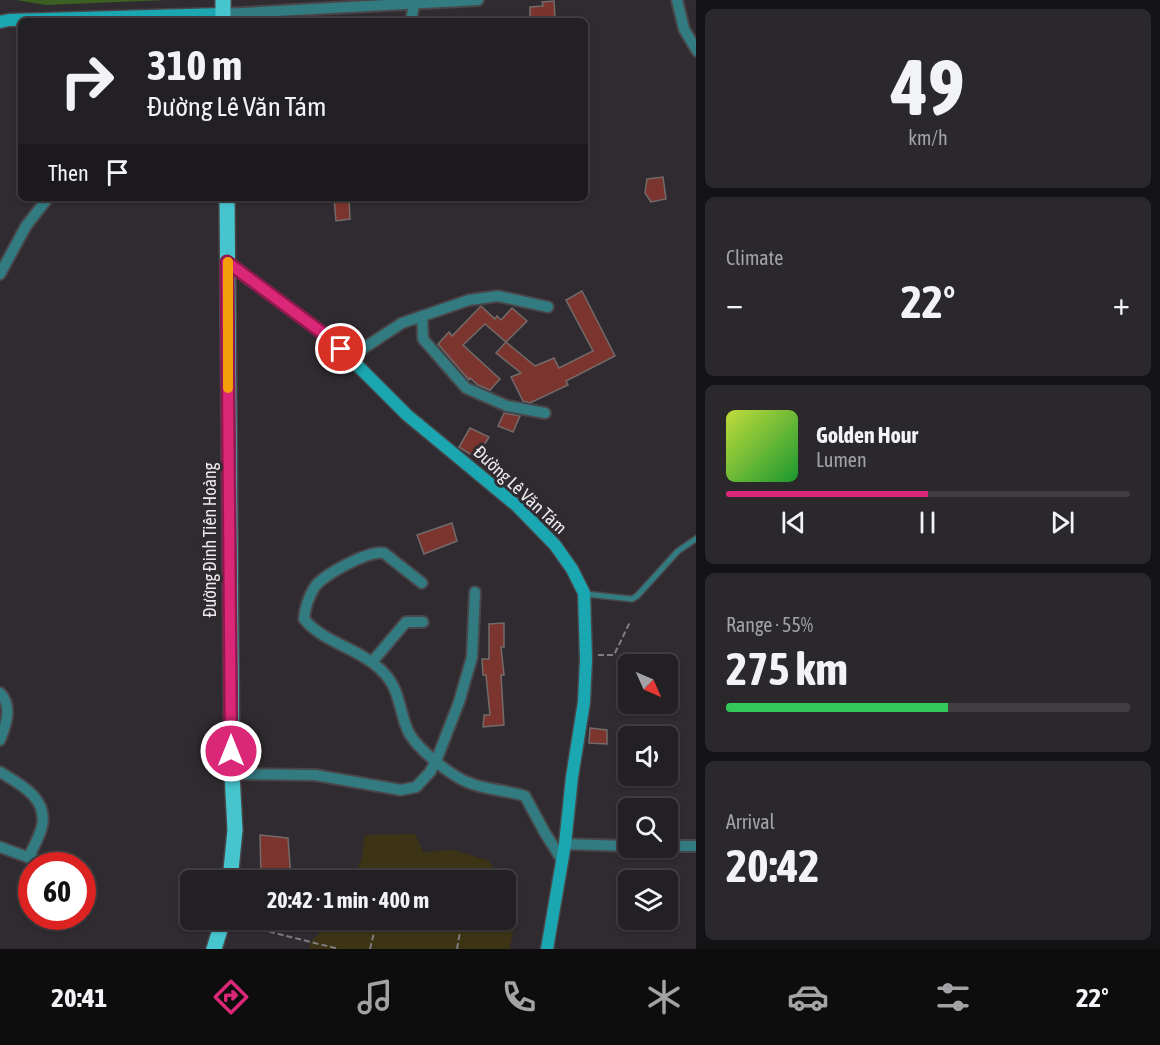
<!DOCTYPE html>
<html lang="en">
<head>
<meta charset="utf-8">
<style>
  body { margin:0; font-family:"Asap Condensed",sans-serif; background:#2b282c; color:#f1f3f6; height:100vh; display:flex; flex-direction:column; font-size:22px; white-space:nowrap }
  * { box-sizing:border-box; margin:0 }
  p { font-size:20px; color:#a3a3a6 }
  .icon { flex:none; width:33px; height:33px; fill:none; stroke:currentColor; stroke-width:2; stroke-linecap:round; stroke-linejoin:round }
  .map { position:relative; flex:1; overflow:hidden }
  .drawer { display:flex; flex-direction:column; gap:9px; padding:9px; background:#131214; width:464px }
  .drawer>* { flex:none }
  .banner { position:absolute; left:18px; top:18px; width:570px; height:183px; border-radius:9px; box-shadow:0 2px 4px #0004,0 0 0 2px #403e41; background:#232024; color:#f1f3f6; overflow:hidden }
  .needle { width:39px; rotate:135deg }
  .tools { position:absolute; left:618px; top:654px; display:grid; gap:12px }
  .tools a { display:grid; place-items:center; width:60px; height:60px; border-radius:9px; background:#232024; box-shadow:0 2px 4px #0004,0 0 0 2px #403e41; font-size:30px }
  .speed { position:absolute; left:18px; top:852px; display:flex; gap:12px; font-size:30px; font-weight:700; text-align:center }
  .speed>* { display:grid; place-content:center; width:78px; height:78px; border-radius:50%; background:#232024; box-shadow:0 2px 4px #0004,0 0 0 2px #403e41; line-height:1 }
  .speed .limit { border:9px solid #d22; background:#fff; color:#111 }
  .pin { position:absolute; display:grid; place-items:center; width:51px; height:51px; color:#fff; margin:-26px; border:3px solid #fff; border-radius:50%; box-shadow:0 2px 6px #0007 }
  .me { position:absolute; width:66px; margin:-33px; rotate:0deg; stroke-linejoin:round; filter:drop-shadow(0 0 4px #0008) }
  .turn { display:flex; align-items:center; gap:21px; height:126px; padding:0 30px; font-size:27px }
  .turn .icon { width:78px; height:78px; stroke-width:2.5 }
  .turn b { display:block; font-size:42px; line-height:51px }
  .then { display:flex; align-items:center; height:57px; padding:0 30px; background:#0003; gap:12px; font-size:22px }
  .big { font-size:45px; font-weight:700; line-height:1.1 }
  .drawer .widget { flex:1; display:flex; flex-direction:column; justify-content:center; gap:9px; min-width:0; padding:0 21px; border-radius:9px; background:#2b282c }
  .drawer .dial { align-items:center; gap:0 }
  .dial b { font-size:78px; line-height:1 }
  .song { display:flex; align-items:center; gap:18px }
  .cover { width:72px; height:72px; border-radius:9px; background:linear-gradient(135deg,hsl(70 70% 55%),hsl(130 70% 35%)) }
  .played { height:6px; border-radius:3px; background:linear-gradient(90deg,#db2777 50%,#403e41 50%) }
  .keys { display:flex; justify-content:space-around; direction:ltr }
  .heat { display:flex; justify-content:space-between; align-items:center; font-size:33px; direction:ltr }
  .charge { height:9px; border-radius:4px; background:linear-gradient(90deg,#34c759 55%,#403e41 0) }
  .trip { position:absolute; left:180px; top:870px; width:336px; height:60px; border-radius:9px; background:#232024; box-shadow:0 2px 4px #0004,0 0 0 2px #403e41; font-weight:700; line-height:60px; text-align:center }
  .menu { display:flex; height:96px; justify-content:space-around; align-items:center; background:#0e0d0e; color:#a3a3a6 }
  .menu .icon { width:42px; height:42px }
  .menu .active { color:#db2777 }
  .menu b { font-size:27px; color:#f1f3f6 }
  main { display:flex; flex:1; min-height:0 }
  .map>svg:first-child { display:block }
</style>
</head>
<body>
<main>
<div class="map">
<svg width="697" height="949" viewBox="0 0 697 949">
  <rect width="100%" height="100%" fill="#2f2b30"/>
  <polygon fill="#3c6022" points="16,0 167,0 46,5"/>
  <g fill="#3c3414">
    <polygon points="415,834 423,852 454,850 489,861 501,880 351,880 361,861 365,835"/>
    <polygon points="506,887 517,906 510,949 309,949 311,942 331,920 506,920"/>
  </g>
  <g fill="#7c352e" stroke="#736b6a" stroke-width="1.5">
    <polygon points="554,1 555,18 540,17 540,21 530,21 530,7 543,6 542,2"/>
    <polygon points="663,177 666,199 651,202 645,193 647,179"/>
    <polygon points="334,198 349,198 350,219 336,221"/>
    <polygon points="582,291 615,356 566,381 568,385 530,403 523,401 511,377 521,373 496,353 506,342 535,366 554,358 559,368 593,351 566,300"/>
    <polygon points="481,306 495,319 497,316 501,320 512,308 527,321 506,342 485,324 463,345 500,379 490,390 478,385 470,378 469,380 438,344 449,332 452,336"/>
    <polygon points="504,413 520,416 513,432 498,426"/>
    <polygon points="470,428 489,437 476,458 459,447"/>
    <polygon points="452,523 457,541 424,554 417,535"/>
    <polygon points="504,623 504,647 501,647 504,675 501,675 504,725 483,727 484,715 490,715 486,675 483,675 482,659 489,659 489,624"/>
    <polygon points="590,728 607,730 607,744 589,743"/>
    <polygon points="260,835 288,838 291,879 261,876"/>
  </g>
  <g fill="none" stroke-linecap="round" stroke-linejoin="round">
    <g stroke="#49464a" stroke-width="8">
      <polyline id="lane" points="586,594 632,599 637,596 678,551 697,538"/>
    </g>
    <g stroke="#49464a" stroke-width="14">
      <g id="street">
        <polyline points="677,0 684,29 697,51"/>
        <polyline points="223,14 478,0"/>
        <polyline points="411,21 414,4"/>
        <polyline points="0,274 26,226 48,198"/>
        <polyline points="422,316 423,339 466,388 507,406 545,413"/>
        <polyline points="350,357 402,323 469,300 498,296 548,307"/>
        <path d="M422 583 384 553C369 550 322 575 314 588 308 598 305 608 304 619 324 643 358 648 380 669 401 688 398 709 408 731 416 748 450 775 467 782 485 790 506 790 525 796L545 833 562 860"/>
        <polyline points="372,662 406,622 423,622"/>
        <path d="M0 693C13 706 6 725 0 740"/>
        <path d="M0 772C20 784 48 798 42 826 40 836 33 847 29 857"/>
        <polyline points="232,774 315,775 401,790 416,787 430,772 436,761 459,702 472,657 475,592"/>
        <polyline points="565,844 628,846"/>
        <polyline points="668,846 697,846"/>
        <polyline points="0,847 52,866"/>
      </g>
    </g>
    <g stroke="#49464a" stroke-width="15">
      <g id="secondary">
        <polyline points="0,22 9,20 223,14"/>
        <polyline points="227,262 332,340 407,415 517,506 555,545 572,569 584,593 586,659 584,702 572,777 565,844 547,949"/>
      </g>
    </g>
    <g stroke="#49464a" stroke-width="18">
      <g id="primary">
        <polyline points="223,0 223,21"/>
        <polyline points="227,198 232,774 235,830 230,880"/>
        <polyline points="214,949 223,920"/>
      </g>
    </g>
    <g stroke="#7f7c80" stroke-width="2" stroke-dasharray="6 3" stroke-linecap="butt">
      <polyline points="598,655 614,655 630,622"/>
      <polyline points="643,808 643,805"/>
      <polyline points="234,923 339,949"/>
      <polyline points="370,949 377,920"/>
      <polyline points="457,949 462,920"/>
    </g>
    <use href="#lane" stroke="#327b81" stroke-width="5"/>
    <use href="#street" stroke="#327b81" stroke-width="10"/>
    <use href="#secondary" stroke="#1aa7b1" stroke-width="12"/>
    <use href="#primary" stroke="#47c5cf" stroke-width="15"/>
  </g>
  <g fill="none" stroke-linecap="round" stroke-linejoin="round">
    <g stroke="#8e194d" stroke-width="15">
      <polyline id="route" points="231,751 227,262 332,340 341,349"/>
    </g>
    <use href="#route" stroke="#db2777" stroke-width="10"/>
    <polyline stroke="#f59e0b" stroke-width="10" points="228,262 228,388"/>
  </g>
  <g text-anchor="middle" stroke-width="6" stroke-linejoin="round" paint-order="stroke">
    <g font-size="18" fill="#eceaed" stroke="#2f2b30">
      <text transform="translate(520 490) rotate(43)" y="6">Đường Lê Văn Tám</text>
      <text transform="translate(210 540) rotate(-90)" y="6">Đường Đinh Tiên Hoàng</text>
    </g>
  </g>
</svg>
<div class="tools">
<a><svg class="needle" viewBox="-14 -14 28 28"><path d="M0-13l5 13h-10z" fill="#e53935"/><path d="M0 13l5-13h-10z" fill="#a3a3a6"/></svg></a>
<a><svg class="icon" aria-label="sound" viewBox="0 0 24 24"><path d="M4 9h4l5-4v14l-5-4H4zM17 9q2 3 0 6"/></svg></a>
<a><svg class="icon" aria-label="search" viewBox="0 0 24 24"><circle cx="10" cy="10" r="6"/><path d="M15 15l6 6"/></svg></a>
<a><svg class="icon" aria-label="layers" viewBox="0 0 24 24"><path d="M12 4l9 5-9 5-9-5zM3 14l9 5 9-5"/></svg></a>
</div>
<div class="speed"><div class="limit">60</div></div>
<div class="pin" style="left:341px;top:349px;background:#d93025"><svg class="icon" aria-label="arrive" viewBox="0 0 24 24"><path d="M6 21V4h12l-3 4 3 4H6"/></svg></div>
<svg class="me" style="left:231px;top:751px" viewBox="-20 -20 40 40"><circle r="17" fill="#db2777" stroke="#fff" stroke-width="3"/><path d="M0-11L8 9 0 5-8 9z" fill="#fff"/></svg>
<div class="trip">20:42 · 1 min · 400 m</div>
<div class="banner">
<div class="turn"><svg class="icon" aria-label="right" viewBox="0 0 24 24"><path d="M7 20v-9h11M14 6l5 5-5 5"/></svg><div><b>310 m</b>Đường Lê Văn Tám</div></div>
<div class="then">Then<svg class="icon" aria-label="arrive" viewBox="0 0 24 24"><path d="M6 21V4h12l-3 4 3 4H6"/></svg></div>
</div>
</div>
<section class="drawer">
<div class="widget dial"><b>49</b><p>km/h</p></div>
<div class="widget"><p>Climate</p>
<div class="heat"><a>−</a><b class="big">22°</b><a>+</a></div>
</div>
<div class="widget">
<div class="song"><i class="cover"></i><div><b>Golden Hour</b><p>Lumen</p></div></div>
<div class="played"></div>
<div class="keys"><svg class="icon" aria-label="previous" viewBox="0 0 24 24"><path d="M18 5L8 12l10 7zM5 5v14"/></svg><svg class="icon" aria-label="pause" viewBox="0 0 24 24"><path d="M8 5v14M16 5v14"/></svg><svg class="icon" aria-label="next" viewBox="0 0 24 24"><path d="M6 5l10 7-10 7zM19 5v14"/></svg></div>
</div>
<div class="widget"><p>Range · 55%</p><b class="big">275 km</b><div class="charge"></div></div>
<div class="widget"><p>Arrival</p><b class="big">20:42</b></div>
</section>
</main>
<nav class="menu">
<b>20:41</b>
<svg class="icon active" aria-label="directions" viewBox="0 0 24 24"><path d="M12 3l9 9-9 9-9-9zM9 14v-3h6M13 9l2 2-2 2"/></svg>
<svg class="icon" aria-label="music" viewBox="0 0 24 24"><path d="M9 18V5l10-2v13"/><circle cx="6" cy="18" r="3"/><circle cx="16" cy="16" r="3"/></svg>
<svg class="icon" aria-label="phone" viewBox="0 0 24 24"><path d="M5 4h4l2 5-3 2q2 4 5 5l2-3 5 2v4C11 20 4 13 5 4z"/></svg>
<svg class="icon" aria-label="climate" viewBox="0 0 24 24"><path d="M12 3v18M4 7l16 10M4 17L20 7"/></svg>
<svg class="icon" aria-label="car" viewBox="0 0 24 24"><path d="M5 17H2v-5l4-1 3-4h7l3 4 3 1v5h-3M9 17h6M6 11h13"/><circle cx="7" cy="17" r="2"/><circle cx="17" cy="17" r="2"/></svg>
<svg class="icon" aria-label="filters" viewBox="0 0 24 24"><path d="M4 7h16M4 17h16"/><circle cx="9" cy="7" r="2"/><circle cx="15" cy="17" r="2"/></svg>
<b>22°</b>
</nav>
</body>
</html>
